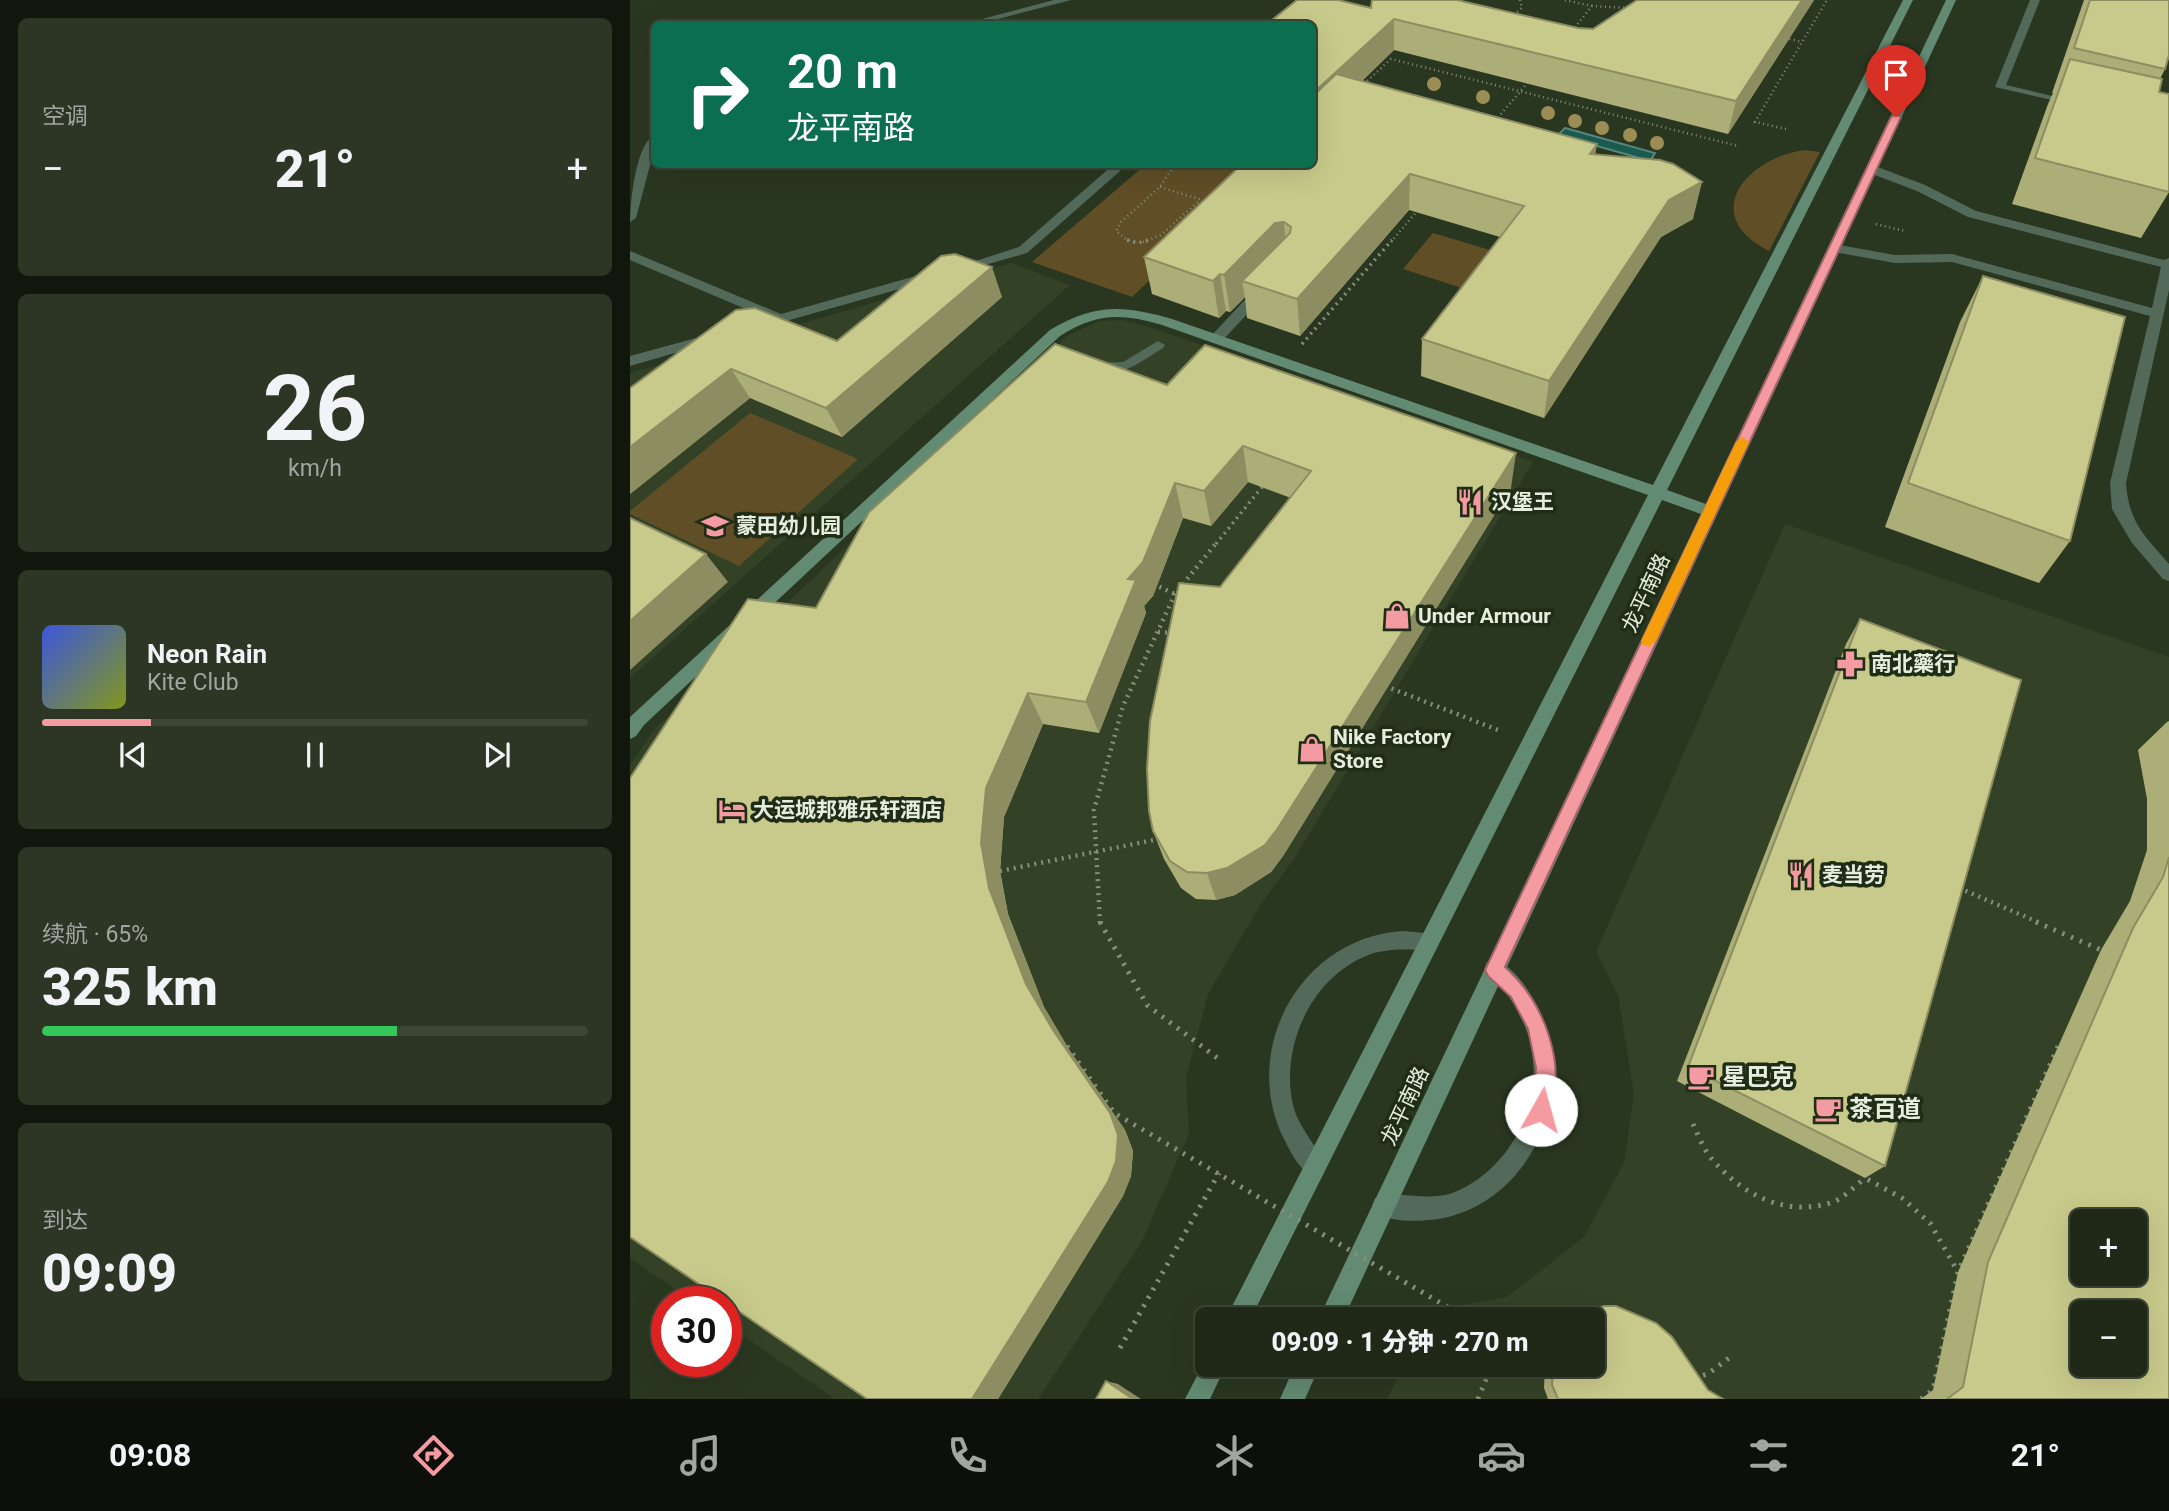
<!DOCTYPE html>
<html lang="zh">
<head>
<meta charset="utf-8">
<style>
  body { margin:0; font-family:Roboto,"Noto Sans SC",sans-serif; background:#2d3525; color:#f1f3f6; height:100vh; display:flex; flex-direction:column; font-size:26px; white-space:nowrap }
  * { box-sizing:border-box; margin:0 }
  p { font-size:23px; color:#a2a6a2 }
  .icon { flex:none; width:38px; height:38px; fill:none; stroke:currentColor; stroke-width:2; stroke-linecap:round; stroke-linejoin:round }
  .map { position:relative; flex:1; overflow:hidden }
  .details { display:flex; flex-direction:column; gap:18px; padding:18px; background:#12170d; width:630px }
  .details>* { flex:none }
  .guide { position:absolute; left:21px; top:21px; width:665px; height:147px; border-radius:10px; box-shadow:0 7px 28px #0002,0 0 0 2px #3d4537; background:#0b6e4f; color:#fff; overflow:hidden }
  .controls { position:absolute; left:1440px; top:1209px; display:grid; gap:14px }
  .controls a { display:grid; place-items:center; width:77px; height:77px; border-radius:10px; background:#202918; box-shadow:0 7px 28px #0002,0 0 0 2px #3d4537; font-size:35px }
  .speed { position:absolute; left:21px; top:1286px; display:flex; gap:14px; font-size:35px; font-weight:700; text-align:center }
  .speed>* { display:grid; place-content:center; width:91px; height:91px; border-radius:50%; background:#202918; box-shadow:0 7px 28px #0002,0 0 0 2px #3d4537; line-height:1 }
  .speed .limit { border:10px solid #d22; background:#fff; color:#111 }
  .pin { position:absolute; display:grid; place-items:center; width:60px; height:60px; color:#fff; margin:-72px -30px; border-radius:50% 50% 50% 0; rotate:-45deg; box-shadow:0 0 7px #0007 }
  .pin .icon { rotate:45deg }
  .me { position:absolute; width:77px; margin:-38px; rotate:7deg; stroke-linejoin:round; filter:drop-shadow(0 0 5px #0008) }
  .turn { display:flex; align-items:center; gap:24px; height:147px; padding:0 21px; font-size:32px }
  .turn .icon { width:91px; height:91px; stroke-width:2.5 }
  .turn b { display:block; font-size:49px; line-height:60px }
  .big { font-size:52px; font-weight:800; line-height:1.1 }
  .details .card { flex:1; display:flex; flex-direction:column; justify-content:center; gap:10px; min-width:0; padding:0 24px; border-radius:10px; background:#2d3525 }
  .details .dial { align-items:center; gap:0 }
  .dial b { font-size:91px; line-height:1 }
  .song { display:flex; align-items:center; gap:21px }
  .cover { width:84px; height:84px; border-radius:10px; background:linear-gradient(135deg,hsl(230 70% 55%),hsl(70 70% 35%)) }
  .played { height:7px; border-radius:4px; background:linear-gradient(90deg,#f49aa1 20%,#3d4537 20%) }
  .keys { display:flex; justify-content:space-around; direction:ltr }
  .heat { display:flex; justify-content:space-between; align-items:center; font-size:38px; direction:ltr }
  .charge { height:10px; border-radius:5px; background:linear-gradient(90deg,#34c759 65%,#3d4537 0) }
  .trip { position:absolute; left:565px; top:1307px; width:410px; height:70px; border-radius:10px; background:#202918; box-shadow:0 7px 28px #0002,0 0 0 2px #3d4537; font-weight:800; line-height:70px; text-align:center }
  .menu { display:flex; height:112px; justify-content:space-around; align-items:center; background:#0d100a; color:#a2a6a2 }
  .menu .icon { width:49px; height:49px }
  .menu .active { color:#f49aa1 }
  .menu b { font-size:32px; color:#f1f3f6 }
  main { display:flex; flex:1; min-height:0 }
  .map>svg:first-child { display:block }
</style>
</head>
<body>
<main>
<section class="details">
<div class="card"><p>空调</p>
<div class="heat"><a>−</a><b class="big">21°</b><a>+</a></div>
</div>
<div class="card dial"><b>26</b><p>km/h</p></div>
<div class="card">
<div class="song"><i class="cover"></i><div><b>Neon Rain</b><p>Kite Club</p></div></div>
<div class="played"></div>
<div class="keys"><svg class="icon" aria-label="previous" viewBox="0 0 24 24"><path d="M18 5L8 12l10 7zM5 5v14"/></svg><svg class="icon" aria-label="pause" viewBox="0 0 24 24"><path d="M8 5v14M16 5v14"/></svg><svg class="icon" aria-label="next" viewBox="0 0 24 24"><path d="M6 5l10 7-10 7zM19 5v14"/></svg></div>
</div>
<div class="card"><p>续航 · 65%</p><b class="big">325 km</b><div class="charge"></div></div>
<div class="card"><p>到达</p><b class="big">09:09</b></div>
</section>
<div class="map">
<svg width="1539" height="1399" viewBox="0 0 1539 1399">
  <rect width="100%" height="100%" fill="#2a3720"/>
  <g fill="#334226" fill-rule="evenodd">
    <polygon points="381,263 440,285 0,678 0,373"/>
    <polygon points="492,320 526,329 903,462 664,859 632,902 578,994 556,1078 559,1134 511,1243 408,1399 205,1399 96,1324 96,1302 64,1302 0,1258 0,765 25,729 437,336 470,321"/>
    <path d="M1155 524 1539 657V1399H757L773 1365H962V1320L795 1319 799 1311 877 1297 954 1237 994 1163 1004 1094 988 995 966 952ZM1452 1222H1505V1274H1452ZM1452 1312H1505V1365H1452Z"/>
  </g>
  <g fill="#604e27">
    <path d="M1175 150 1190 152 1139 251C1068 215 1116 158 1175 150Z"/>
    <polygon points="515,165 640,165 502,297 402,262"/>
    <polygon points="803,233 873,254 844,292 773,269"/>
    <polygon points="120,413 228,459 109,566 0,514 0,511"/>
  </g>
  <polygon fill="#1a5a50" stroke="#57867b" stroke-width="2" points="935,128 1025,153 1020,161 928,135"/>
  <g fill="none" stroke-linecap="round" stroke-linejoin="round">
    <g stroke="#848f7c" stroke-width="2.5" stroke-dasharray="1 3.5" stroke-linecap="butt">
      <polyline points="935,0 962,6"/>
      <polyline points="847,6 873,12"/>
      <polyline points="884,15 892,8 890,0"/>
      <polyline points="942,31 962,6 998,8"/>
      <polyline points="1155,38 1172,42"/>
      <polyline points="734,84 761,59 1108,146"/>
      <polyline points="865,121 900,80"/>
      <polyline points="1156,129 1125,122 1197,0"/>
      <polyline points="530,187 572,200"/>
      <polyline points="1246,224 1275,231"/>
      <polyline points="504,242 497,240 486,231 491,222 530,187 545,164"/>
      <polyline points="513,242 531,235 570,200"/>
      <polyline points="761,242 788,210"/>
    </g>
    <g stroke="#848f7c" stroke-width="3.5" stroke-dasharray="2 4.5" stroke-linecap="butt">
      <polyline points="497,240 508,243 520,240"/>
      <polyline points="672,344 762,240"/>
      <polyline points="586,544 636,482"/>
    </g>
    <g stroke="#848f7c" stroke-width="4.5" stroke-dasharray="2 5" stroke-linecap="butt">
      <polyline points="523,584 545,594"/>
      <polyline points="528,632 545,633"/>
      <polyline points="755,686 868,730"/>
      <polyline points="1329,888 1410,923"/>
      <polyline points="470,923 464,810 493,706 545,594 587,542"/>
    </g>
    <g stroke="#848f7c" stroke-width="5" stroke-dasharray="2.5 7" stroke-linecap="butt">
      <polyline points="470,922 517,1005 590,1060"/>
      <polyline points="1406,922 1471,950 1469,954"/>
      <path d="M1063 1124C1068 1135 1073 1148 1081 1158 1110 1193 1153 1217 1200 1203 1212 1200 1225 1186 1235 1178"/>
      <polyline points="1237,1172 1235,1178 1272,1198 1300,1223 1328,1272"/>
      <polyline points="490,1348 589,1173"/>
      <polyline points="1064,1378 1078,1374 1104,1354"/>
      <polyline points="848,1399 862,1365"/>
      <polyline points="1291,1399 1303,1390 1328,1272 1430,1042"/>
    </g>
    <g fill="#536a5b" fill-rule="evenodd">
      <polygon points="632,286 637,287 637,293 591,342 581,342 581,336 627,287"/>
      <path d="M528 341 535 345 533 348C516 359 478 386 460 368L467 363 493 362Z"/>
    </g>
    <g fill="#536a5b" fill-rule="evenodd">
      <polygon points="424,0 441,0 349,24 333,24"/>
      <polygon points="1400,0 1410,0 1376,85 1448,102 1448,106 1365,87"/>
      <path d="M24 136V150L6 218 0 222C0 203 6 143 24 136Z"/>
      <polygon points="484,164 498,164 397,253 327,273 321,269 389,247"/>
      <path d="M1237 166H1245L1295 185 1346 211 1534 260 1539 258V290L1496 483C1499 523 1514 535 1539 564V581L1533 579 1502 543 1482 509 1480 483 1520 316 1322 262 1265 263 1204 252 1198 248 1204 244 1265 255 1322 254 1522 308 1531 267 1338 217 1287 191 1237 172Z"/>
      <polygon points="0,251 151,314 300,272 306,276 305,279 128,329 121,325 123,322 137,318 0,260"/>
      <polygon points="81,334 88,338 86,341 0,366 0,356"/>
      <path d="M773 931 807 934 810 941 807 948 800 951C779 949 755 948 736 956 680 979 650 1048 663 1105 669 1129 687 1145 696 1167L693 1175 685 1178C671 1172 662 1155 655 1141 608 1050 671 937 773 931Z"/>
      <path d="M864 959C883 967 894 983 904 1000 952 1082 906 1202 808 1219 788 1222 764 1222 745 1214L742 1206 745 1198C766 1189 798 1203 825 1192 889 1165 923 1083 892 1020 888 1011 882 1000 875 992 868 984 858 979 854 969L857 962Z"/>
    </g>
    <g fill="#638a72" fill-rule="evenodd">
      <path d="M1273 0H1283L1037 490 1076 504 1316 0H1326L713 1320H688L1071 514 1032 500 620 1320H595L1018 495 532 325C490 313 467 313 430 336L14 725 6 736 0 739V717L420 330C465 303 493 305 542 319L1023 485Z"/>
      <polygon points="578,1355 578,1365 596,1365 580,1399 555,1399"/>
      <polygon points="665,1365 690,1365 675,1399 650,1399"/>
    </g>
    <polyline stroke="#848f7c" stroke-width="4.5" stroke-dasharray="2 5" stroke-linecap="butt" points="370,871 529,839"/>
    <polyline stroke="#848f7c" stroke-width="5" stroke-dasharray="2.5 7" stroke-linecap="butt" points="437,1046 484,1113 840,1320"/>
  </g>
  <g fill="#9c8d54">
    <circle cx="804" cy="84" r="7"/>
    <circle cx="853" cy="97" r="7"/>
    <circle cx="918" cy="113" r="7"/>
    <circle cx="945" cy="121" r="7"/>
    <circle cx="972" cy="128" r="7"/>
    <circle cx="1000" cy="135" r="7"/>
    <circle cx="1027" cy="143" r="7"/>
  </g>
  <g fill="#acae78">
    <polygon points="1007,0 1184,0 1098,134 764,50 732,81 965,154 1063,219 1031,237 914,418 791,376 792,339 870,237 779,210 670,336 617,318 615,297 600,312 596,311 589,318 522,294 514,257 682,164 741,8 963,29"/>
    <polygon points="1454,0 1539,0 1535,69 1530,79 1529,92 1539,192 1511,238 1382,204 1418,104 1423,93 1422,93"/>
    <polygon points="1353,276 1440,541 1409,583 1255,527 1330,322"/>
    <polygon points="372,297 212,437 120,398 0,494 0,388 207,341"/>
    <polygon points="537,385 881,488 653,856 641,872 605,895 586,900 566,899 551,888 534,859 523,831 590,587 661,498 618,482 581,526 553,518 523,596 514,606 516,613 469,733 413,724 374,817 370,871 378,914 414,1007 440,1051 495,1130 503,1151 501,1176 493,1196 368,1399 237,1399 186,608"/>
    <polygon points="1230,619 1255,1166 1235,1178 1047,1081 1216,644"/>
    <polygon points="1539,721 1539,1399 1291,1399 1303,1390 1328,1272 1471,950 1500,901 1517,850 1517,799 1508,750 1537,722"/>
    <polygon points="915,1365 962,1365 1078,1390 1093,1399 918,1399 914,1388"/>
  </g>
  <g fill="#8c8d61">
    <polygon points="1172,0 1184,0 1098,134 1106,101"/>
    <polygon points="764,19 764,50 683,128 682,94"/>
    <polygon points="967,144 961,181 960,154"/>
    <polygon points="780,174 779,210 670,336 667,299"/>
    <polygon points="1072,182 1063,219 1031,237 914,418 919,381 1039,200"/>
    <polygon points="654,222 657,259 612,281 615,297 600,312 594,275 645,223"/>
    <polygon points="362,267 372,297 212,437 196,408"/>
    <polygon points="590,274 596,311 589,318 583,281"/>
    <polygon points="101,369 120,398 0,494 0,447"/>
    <polygon points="613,446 618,482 581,526 574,491"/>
    <polygon points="886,453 881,488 653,856 641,872 605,895 586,900 577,873"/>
    <polygon points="545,483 553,518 523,596 514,606 516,613 469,733 456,702 498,579"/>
    <polygon points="76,554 98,582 0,670 0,621"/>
    <polygon points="398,693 413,724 374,817 370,871 378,914 414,1007 440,1051 495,1130 503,1151 501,1176 493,1196 368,1399 342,1399 396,984 359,888 351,843 356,788"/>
    <polygon points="476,1381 488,1384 511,1399 503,1399"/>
  </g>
  <g fill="#c8ca8b" stroke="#8c8d61" stroke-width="2" fill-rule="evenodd">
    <polygon points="667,0 708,0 741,8 742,0 827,0 948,28 963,29 1007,0 1172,0 1106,101 764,19 682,94 682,24 637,24"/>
    <polygon points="1460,0 1539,0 1539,55 1535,69 1444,48"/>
    <polygon points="1440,59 1532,79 1529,92 1539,94 1539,192 1405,158"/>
    <polygon points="706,74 967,144 960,154 1030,160 1043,164 1072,182 1039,200 919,381 792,339 894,206 780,174 667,299 612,281 660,233 661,227 654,222 645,223 594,275 590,274 583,281 514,257 612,164 682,164 682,97"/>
    <polygon points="325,254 362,267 196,408 101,369 0,447 0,388 106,310 125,308 207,341 311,256"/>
    <polygon points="1353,276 1495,317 1440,541 1278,483"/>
    <polygon points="425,344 537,385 575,345 886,453 648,828 635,845 597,868 577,873 557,872 540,861 523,831 519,811 517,769 520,721 549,583 590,587 681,471 613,446 574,491 545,483 513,562 498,579 506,580 456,702 398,693 356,788 351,843 359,888 396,984 423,1030 480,1113 488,1135 486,1161 478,1182 342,1399 237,1399 0,1237 0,778 118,599 186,608 239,512"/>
    <polygon points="0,518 76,554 0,621"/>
    <polygon points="1230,619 1391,680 1255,1166 1058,1067"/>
    <path d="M1539 857V1399H1317L1333 1387 1358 1262 1503 928 1533 877ZM1452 1222H1505V1274H1452ZM1452 1312H1505V1365H1452Z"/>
    <polygon points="974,1306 986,1306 1026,1323 1042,1337 1078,1390 1093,1399 928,1399 922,1385 923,1365 962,1365 962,1320 948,1320 961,1311"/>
    <polygon points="476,1381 503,1399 466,1399"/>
  </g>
  <path fill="#f49aa1" stroke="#9f6469" stroke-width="2" d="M1266 114 1271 117 875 967C914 1002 939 1066 918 1117L911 1120 904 1117 901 1110 906 1068 898 1029 881 997 858 976 855 970 1261 117Z"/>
  <polygon fill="#f59e0b" points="1112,437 1119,442 1026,641 1019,647 1013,645 1011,641 1106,442"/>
  <defs>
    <g id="restaurant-bare" transform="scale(2.1)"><path d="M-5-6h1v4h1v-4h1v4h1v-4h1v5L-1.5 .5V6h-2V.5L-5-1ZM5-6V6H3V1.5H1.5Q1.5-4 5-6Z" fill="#f49aa1" stroke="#202d16" stroke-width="2.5" paint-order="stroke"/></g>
    <g id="school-bare" transform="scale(2.1)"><path d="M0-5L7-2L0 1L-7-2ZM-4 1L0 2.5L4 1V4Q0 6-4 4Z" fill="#f49aa1" stroke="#202d16" stroke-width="2.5" paint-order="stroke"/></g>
    <g id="shop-bare" transform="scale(2.1)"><path d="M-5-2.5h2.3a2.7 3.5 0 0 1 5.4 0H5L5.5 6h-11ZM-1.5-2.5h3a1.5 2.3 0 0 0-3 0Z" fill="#f49aa1" stroke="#202d16" stroke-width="2.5" paint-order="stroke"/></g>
    <g id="pharmacy-bare" transform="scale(2.1)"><path d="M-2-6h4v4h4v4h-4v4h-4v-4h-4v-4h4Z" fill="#f49aa1" stroke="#202d16" stroke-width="2.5" paint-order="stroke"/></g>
    <g id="hotel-bare" transform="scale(2.1)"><path d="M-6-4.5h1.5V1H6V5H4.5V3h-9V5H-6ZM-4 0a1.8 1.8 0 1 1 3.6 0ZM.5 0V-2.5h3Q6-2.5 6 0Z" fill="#f49aa1" stroke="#202d16" stroke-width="2.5" paint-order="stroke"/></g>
    <g id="cafe-bare" transform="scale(2.1)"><path d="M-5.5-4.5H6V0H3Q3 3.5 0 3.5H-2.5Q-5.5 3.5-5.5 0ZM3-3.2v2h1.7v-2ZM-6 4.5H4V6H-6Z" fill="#f49aa1" stroke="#202d16" stroke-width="2.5" paint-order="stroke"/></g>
  </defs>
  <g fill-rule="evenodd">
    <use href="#restaurant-bare" x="840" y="502"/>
    <use href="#school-bare" x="85" y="526"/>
    <use href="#shop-bare" x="767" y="616"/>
    <use href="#pharmacy-bare" x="1220" y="664"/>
    <use href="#shop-bare" x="682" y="749"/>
    <use href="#hotel-bare" x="102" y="810"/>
    <use href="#restaurant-bare" x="1171" y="875"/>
    <use href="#cafe-bare" x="1071" y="1077"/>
    <use href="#cafe-bare" x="1198" y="1109"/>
  </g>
  <g text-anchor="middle" stroke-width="7" stroke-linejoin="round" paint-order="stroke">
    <g font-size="21" font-weight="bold" fill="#e4edde" stroke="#202d16" text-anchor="start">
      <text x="861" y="509">汉堡王</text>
      <text x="106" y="533">蒙田幼儿园</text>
      <text x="788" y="623">Under Armour</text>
      <text x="1241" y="671">南北藥行</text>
      <text x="703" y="744">Nike Factory<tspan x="703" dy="24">Store</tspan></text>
      <text x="123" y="817">大运城邦雅乐轩酒店</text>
      <text x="1192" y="882">麦当劳</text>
    </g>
    <g font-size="21" fill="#e4edde" stroke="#202d16">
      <text transform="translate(1016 593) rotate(-65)" y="7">龙平南路</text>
      <text transform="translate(775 1106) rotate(-65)" y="7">龙平南路</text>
    </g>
    <g font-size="24" font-weight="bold" fill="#e4edde" stroke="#202d16" text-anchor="start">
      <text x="1092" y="1085">星巴克</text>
      <text x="1219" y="1117">茶百道</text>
    </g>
  </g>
</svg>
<div class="controls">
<a>+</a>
<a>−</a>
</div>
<div class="speed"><div class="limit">30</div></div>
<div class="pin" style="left:1266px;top:117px;background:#d93025"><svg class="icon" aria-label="arrive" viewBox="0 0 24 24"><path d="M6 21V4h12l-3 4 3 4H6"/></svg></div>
<svg class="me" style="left:911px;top:1110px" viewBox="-20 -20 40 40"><circle r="19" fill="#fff"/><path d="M0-13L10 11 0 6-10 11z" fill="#f49aa1"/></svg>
<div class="trip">09:09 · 1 分钟 · 270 m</div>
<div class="guide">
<div class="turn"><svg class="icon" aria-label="right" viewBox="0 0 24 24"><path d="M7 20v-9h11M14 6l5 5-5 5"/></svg><div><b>20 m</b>龙平南路</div></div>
</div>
</div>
</main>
<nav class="menu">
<b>09:08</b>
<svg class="icon active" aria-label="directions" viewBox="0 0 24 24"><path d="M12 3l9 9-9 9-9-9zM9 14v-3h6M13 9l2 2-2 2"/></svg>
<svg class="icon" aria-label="music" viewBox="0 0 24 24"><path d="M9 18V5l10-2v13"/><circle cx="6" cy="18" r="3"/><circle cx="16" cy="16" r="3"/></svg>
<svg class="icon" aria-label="phone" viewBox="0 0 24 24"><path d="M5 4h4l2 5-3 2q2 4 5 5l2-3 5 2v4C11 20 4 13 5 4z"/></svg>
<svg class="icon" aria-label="climate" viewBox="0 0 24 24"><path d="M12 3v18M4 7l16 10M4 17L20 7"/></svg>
<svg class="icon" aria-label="car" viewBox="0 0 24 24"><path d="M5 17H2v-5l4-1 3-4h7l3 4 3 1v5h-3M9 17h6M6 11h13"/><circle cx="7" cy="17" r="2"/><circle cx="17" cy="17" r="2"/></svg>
<svg class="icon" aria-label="filters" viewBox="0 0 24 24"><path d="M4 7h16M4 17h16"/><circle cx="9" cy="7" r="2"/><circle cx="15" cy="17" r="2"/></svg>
<b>21°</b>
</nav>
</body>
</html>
